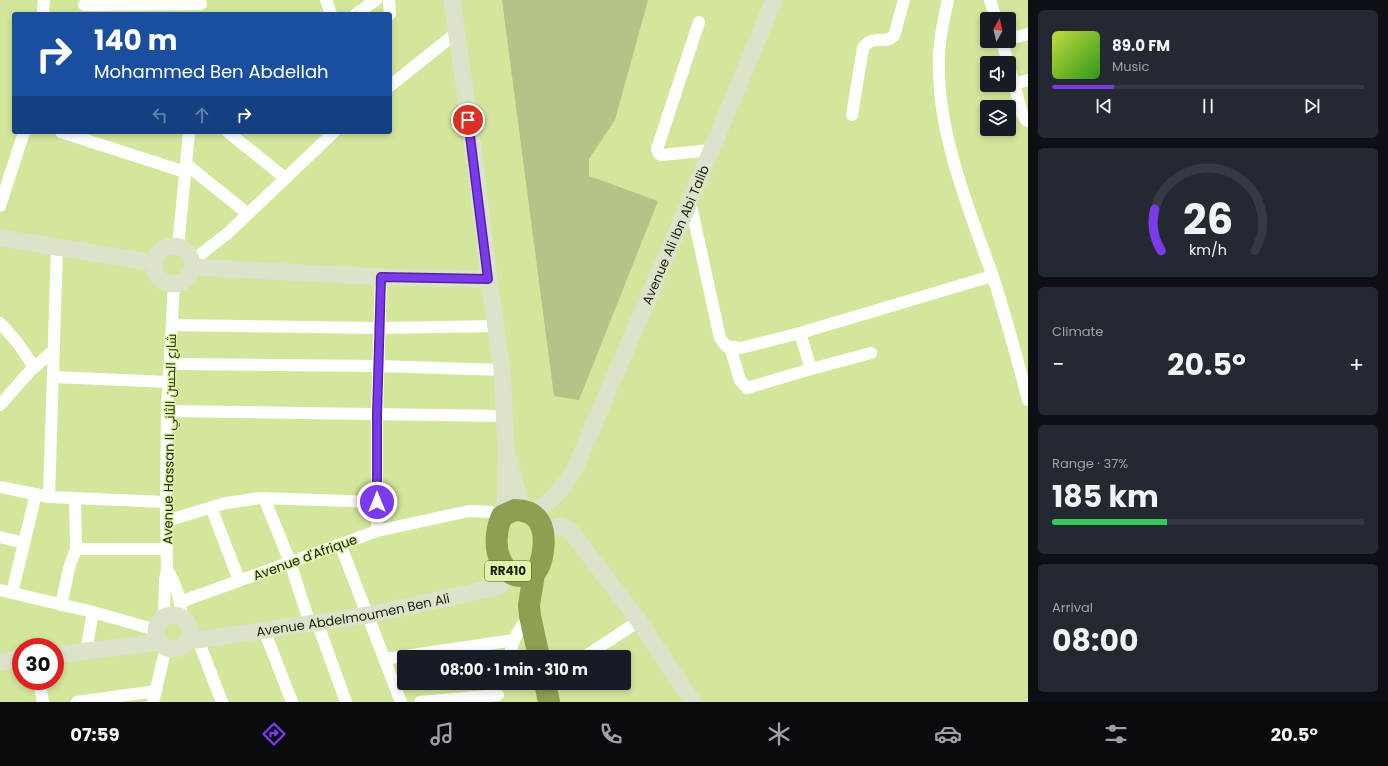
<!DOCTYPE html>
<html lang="en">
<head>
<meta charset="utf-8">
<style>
  body { margin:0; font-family:Poppins,Cairo,sans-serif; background:#242831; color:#f1f3f6; height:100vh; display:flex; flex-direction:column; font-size:15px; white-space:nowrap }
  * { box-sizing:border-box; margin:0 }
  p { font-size:13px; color:#9ea1a6 }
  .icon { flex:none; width:22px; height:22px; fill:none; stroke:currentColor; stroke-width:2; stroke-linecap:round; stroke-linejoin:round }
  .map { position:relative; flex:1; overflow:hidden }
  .side { display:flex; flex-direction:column; gap:10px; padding:10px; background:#0d0f14; width:360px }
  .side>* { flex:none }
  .hud { position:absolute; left:12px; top:12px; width:380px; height:122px; border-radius:4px; box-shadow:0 2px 6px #0003; background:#1a4fa0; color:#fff; overflow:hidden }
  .needle { width:26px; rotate:8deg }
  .buttons { position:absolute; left:980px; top:12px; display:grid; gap:8px }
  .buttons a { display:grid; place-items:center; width:36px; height:36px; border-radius:4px; background:#171b24; box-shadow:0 2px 6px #0003; font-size:20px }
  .speed { position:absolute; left:12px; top:638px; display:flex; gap:8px; font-size:20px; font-weight:700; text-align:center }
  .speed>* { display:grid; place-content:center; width:52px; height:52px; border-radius:50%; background:#171b24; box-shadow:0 2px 6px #0003; line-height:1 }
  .speed .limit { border:6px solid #d22; background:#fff; color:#111 }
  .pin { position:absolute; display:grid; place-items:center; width:34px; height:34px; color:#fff; margin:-17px; border:2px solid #fff; border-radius:50%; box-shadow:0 1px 4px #0007 }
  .me { position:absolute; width:44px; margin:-22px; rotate:0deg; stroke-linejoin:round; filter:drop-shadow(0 0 3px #0008) }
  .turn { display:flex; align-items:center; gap:14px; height:84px; padding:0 16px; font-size:18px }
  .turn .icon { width:52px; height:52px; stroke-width:2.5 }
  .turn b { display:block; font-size:28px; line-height:34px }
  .lanes { display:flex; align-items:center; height:38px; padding:0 16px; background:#0003; justify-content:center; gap:20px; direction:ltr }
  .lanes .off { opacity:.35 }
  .big { font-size:30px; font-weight:700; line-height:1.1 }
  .side .card { flex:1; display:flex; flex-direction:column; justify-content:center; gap:6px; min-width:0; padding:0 14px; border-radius:6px; background:#242831 }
  .side .dial { align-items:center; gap:0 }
  .dial svg { height:104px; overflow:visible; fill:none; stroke:#363941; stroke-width:7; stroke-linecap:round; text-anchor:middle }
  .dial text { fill:#f1f3f6; stroke:none }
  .song { display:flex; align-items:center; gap:12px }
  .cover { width:48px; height:48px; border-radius:6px; background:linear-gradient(135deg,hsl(70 70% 55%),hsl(110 70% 35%)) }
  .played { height:4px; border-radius:2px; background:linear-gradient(90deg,#7c3aed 20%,#363941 20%) }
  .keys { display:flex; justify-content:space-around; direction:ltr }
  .heat { display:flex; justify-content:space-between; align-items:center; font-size:22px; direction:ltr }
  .charge { height:6px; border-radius:3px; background:linear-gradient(90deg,#34c759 37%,#363941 0) }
  .trip { position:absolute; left:397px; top:650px; width:234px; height:40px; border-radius:4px; background:#171b24; box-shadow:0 2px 6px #0003; font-weight:700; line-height:40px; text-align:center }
  .tabs { display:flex; height:64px; justify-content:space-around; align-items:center; background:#090b0e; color:#9ea1a6 }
  .tabs .icon { width:28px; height:28px }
  .tabs .on { color:#7c3aed }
  .tabs b { font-size:18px; color:#f1f3f6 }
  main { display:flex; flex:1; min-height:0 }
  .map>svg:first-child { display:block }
</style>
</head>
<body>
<main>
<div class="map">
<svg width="1028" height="702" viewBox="0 0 1028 702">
  <rect width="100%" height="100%" fill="#d3e69c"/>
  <polygon fill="#b4c486" points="502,0 648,0 615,120 589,159 589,176 658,201 579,400 554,396"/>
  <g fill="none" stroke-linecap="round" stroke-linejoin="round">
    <g stroke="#fff" stroke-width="12">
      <polyline points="44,0 43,9 44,14"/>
      <polyline points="326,0 331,14"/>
      <polyline points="389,0 390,14"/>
      <path d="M948 0C944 19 939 38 939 57 936 129 968 207 992 274 1006 316 1017 358 1028 400"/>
      <polyline points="990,0 996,19"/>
      <polyline points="84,5 201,4"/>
      <polyline points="356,14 376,0"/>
      <polyline points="699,22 657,149 659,154 662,155 711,150"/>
      <polyline points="1009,39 1028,34"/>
      <polyline points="1002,41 1008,63"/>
      <polyline points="1009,66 1022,113 1026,120 1028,121"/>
      <polyline points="1014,84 1028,80"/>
      <polyline points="390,86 456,33"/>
      <path d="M852 115 863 48C872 34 884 45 894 36L904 0"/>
      <polyline points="61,132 185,172"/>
      <polyline points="228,132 285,178"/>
      <polyline points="186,164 248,214"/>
      <polyline points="690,201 720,338 726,346 741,348 800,333 992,276"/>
      <polyline points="0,206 24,132"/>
      <polyline points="178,247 189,132"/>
      <polyline points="192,261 228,233 334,132"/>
      <polyline points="0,323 17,342 34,367"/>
      <polyline points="172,325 380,328 497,326"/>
      <polyline points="800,333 811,369"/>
      <polyline points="730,347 740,380 747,388 811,369 871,353"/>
      <polyline points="170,364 379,366 502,370"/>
      <polyline points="53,377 169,382"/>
      <polyline points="0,405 30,371 54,350"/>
      <polyline points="167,411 505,416"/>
      <polyline points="0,487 49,497 166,502"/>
      <polyline points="49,497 57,247"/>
      <polyline points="264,498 290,562 310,624"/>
      <polyline points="75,499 76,549"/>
      <polyline points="211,507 239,580"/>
      <polyline points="166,521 226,503 260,498 377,502"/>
      <polyline points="377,531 377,415 381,277"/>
      <polyline points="0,537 24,543"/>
      <polyline points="340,544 401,702"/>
      <path d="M167 570C177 584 180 601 182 618"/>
      <polyline points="0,590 93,612 156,630"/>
      <polyline points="12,593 36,494"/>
      <polyline points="180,602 377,531 469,511 491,512 502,516"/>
      <polyline points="61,605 70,565 76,549 167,549"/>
      <polyline points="164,618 165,580 167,570 166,502 167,411 174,284"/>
      <polyline points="317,622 346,702"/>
      <polyline points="264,630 292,702"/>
      <polyline points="198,640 222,702"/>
      <polyline points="86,651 93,612"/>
      <path d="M509 657C514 639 516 631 530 616"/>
      <polyline points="584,657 639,621"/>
      <polyline points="385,659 514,640"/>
      <polyline points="39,681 43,702"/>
      <polyline points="77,702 156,691"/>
      <polyline points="153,702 166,647"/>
      <polyline points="420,702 498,695"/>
    </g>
    <g stroke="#dde2cb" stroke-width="17">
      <polyline points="452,0 473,149 489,279 502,370 506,449"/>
      <polyline points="0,238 155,263"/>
      <circle cx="173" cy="265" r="19"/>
      <polyline points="192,267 381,277 489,279"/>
      <path id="s1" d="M531 513C556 499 560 492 575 468L690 201 774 0"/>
      <polyline points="505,515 506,449 522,510"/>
      <polyline points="543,531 562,526 570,530 639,621 693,702"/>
      <circle cx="173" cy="632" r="17"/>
      <path id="s2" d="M188 640H198L368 615 498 587 510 573"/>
      <polyline points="55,655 159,642"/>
      <polyline points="0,662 21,659"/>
    </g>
    <g stroke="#8d9f51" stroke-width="22">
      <path d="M515 510C540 510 546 529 543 551 542 558 540 568 534 573 530 576 524 576 519 576 511 576 504 568 501 561 494 548 496 529 502 516Z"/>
      <polyline points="534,574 529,605 530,616 539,657"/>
      <polyline points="545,683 549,702"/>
    </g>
  </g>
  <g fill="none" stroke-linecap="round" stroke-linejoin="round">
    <g stroke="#51269a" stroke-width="10">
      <polyline id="route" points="377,502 377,415 381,277 488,279 468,120"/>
    </g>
    <use href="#route" stroke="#7c3aed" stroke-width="7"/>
  </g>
  <g text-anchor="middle" stroke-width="3" stroke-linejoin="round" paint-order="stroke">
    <rect fill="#e0f3a9" stroke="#555f35" stroke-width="1" x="485" y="561" width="46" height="20" rx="3"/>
    <g font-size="12" font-weight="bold" fill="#1a2003">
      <text x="508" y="575">RR410</text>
    </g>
    <g font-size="13" fill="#1a2003" stroke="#e0f3a9">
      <text dy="5" stroke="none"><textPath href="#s1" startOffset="318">Avenue Ali Ibn Abi Talib</textPath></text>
      <text transform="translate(169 439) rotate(-89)" y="5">Avenue Hassan II شارع الحسن الثاني</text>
      <text transform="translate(305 557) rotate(-20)" y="5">Avenue d'Afrique</text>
      <text dy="5" stroke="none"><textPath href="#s2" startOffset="167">Avenue Abdelmoumen Ben Ali</textPath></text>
    </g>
  </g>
</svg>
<div class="buttons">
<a><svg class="needle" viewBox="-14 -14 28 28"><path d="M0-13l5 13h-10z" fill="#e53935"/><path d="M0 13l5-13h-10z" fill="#9ea1a6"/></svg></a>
<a><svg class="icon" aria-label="sound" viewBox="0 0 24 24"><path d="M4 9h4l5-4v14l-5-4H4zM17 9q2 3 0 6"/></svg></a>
<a><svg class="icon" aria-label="layers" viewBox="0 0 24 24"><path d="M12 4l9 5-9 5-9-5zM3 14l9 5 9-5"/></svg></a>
</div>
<div class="speed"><div class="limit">30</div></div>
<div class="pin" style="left:468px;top:120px;background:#d93025"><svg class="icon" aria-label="arrive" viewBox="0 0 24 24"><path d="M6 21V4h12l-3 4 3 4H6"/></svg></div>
<svg class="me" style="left:377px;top:502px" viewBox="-20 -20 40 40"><circle r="17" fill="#7c3aed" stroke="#fff" stroke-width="3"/><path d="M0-11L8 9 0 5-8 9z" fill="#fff"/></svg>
<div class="trip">08:00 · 1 min · 310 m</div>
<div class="hud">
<div class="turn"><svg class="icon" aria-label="right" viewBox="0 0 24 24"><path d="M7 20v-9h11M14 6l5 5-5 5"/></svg><div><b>140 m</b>Mohammed Ben Abdellah</div></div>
<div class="lanes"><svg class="icon off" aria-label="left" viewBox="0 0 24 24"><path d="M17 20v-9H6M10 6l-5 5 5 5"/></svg><svg class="icon off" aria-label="ahead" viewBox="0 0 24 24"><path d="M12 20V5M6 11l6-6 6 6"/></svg><svg class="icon" aria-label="right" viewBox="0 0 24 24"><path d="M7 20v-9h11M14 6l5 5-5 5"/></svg></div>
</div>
</div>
<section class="side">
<div class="card">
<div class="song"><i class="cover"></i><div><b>89.0 FM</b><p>Music</p></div></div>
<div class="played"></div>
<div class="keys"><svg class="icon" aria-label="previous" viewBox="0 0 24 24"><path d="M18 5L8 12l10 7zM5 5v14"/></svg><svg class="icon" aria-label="pause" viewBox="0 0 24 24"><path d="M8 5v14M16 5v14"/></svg><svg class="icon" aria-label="next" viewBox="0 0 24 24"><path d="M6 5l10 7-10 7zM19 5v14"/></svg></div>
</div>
<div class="card dial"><svg viewBox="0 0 100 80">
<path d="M14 69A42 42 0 1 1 86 69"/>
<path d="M14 69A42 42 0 0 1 9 37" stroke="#7c3aed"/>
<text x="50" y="56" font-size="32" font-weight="700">26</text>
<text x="50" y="72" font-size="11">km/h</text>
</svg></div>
<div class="card"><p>Climate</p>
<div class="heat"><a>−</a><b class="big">20.5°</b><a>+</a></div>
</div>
<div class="card"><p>Range · 37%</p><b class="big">185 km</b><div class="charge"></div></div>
<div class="card"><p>Arrival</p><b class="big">08:00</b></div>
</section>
</main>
<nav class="tabs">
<b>07:59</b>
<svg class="icon on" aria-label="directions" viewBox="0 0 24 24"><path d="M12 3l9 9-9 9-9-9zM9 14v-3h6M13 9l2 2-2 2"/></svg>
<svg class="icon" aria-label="music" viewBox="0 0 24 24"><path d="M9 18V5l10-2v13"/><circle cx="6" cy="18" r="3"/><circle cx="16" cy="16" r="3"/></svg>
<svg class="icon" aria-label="phone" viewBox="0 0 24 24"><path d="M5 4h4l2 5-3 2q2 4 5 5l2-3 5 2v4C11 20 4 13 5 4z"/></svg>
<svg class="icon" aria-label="climate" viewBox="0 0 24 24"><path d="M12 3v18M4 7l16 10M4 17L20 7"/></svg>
<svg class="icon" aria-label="car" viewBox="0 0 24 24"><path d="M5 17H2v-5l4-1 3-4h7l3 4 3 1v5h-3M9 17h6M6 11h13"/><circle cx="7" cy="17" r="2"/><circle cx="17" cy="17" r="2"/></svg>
<svg class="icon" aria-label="filters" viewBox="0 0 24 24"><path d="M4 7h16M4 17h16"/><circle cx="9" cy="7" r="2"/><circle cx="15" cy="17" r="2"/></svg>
<b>20.5°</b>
</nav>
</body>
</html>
